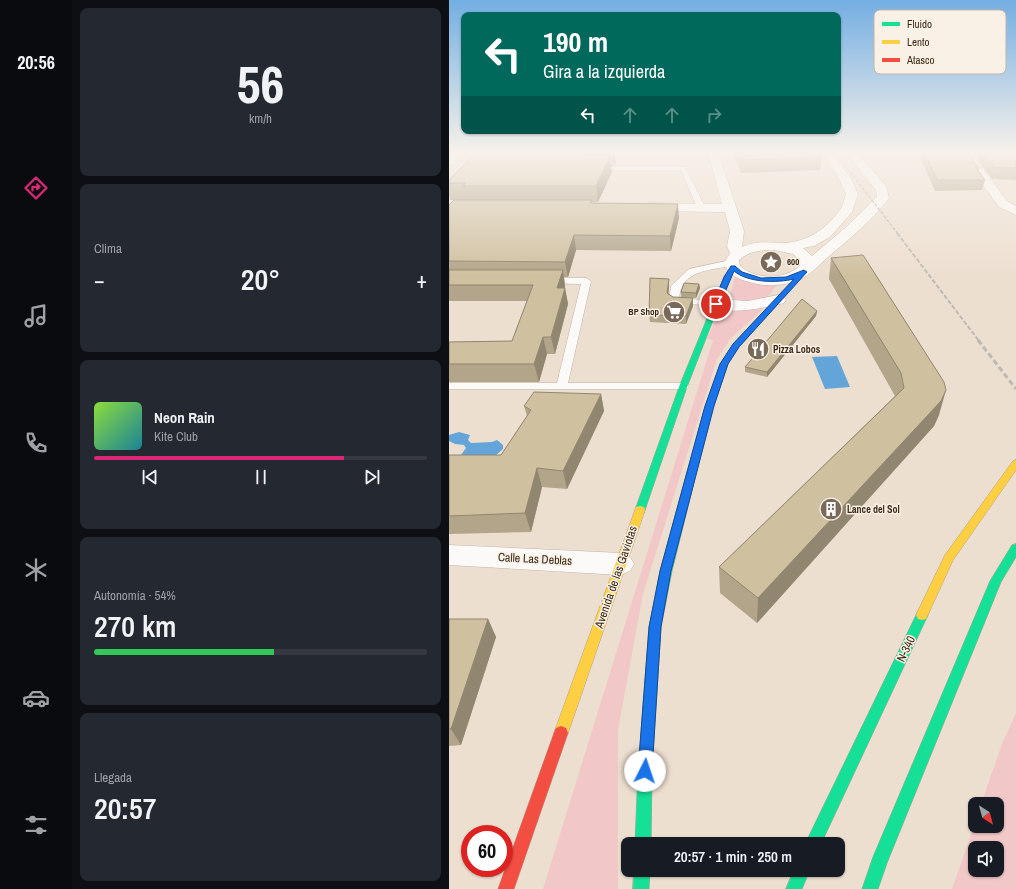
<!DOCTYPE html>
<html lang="es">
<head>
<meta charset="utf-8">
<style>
  body { margin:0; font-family:"Archivo Narrow",sans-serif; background:#242831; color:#f1f3f6; height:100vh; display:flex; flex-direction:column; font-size:15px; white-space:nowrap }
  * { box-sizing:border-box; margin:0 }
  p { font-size:13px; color:#9ea1a6 }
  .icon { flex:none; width:22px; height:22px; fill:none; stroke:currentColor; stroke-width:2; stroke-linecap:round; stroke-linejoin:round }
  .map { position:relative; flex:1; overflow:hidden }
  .drawer { display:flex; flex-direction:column; gap:8px; padding:8px; background:#0d0f14; width:377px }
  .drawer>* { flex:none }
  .banner { position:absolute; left:12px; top:12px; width:380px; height:122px; border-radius:8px; box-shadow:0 1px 3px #0004; background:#00695c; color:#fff; overflow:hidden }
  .needle { width:26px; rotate:144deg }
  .fabs { position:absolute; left:519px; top:797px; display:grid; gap:8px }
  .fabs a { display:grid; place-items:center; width:36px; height:36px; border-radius:8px; background:#171b24; box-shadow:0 1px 3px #0004; font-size:20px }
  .speed { position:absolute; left:12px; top:825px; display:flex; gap:8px; font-size:20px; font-weight:700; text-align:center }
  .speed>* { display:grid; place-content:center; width:52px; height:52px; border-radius:50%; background:#171b24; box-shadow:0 1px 3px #0004; line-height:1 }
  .speed .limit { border:6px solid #d22; background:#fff; color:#111 }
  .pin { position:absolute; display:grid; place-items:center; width:34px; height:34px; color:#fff; margin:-17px; border:2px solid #fff; border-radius:50%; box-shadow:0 1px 4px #0007 }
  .me { position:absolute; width:44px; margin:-22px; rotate:4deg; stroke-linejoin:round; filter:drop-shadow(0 0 3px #0008) }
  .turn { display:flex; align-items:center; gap:14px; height:84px; padding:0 16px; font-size:18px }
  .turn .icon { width:52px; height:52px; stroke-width:2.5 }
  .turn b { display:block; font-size:28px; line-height:34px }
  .lanes { display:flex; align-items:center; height:38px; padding:0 16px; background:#0003; justify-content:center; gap:20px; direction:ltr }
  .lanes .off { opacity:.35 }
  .big { font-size:30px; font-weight:600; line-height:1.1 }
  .drawer .card { flex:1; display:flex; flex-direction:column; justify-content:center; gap:6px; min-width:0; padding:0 14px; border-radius:8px; background:#242831 }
  .drawer .dial { align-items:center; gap:0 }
  .dial b { font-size:52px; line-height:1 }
  .song { display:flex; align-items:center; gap:12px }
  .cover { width:48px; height:48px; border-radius:6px; background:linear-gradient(135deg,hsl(90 70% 55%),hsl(190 70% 35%)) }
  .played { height:4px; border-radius:2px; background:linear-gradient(90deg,#db2777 75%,#363941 75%) }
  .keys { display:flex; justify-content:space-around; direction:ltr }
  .heat { display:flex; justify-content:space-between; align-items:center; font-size:22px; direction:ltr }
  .charge { height:6px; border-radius:3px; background:linear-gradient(90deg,#34c759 54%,#363941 0) }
  .trip { position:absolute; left:172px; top:837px; width:224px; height:40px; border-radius:8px; background:#171b24; box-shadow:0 1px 3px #0004; font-weight:600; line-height:40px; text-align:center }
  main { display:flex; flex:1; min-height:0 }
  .tabs { display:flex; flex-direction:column; width:72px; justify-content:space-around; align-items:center; background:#090b0e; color:#9ea1a6 }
  .tabs .icon { width:28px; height:28px }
  .tabs .active { color:#db2777 }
  .tabs b { font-size:18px; color:#f1f3f6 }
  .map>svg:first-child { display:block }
</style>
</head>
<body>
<main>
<nav class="tabs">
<b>20:56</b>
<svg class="icon active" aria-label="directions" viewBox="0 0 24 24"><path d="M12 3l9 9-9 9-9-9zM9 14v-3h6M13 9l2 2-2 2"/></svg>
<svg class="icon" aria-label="music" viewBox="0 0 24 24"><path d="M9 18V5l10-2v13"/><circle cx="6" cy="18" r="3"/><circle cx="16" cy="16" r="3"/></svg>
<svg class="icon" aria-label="phone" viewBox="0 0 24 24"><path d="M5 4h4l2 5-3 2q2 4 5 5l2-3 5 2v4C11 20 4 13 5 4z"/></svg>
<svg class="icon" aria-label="climate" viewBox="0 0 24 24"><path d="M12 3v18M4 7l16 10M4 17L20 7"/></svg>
<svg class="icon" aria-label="car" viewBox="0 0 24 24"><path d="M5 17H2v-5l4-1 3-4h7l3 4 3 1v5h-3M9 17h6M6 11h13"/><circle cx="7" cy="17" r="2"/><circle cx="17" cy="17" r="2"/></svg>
<svg class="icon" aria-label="filters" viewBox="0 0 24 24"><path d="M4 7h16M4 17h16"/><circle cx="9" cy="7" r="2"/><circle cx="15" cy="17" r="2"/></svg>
</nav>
<section class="drawer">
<div class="card dial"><b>56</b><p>km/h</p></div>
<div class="card"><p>Clima</p>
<div class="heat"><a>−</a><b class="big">20°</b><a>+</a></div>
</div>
<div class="card">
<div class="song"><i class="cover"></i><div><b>Neon Rain</b><p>Kite Club</p></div></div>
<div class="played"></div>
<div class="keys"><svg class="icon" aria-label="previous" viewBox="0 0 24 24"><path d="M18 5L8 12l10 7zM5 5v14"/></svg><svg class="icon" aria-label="pause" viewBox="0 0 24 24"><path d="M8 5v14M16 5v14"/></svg><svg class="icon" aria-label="next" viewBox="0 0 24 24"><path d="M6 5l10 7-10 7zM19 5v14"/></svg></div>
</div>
<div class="card"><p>Autonomía · 54%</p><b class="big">270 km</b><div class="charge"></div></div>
<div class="card"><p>Llegada</p><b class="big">20:57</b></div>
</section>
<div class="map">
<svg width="567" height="889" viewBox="0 0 567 889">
  <rect width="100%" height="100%" fill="#eddfd0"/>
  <g fill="#f2c7c7" fill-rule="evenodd">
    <path d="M286 277 304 283 327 286C324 290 321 295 317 298 307 305 289 303 281 295Z"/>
    <polygon points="277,309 302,310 314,309 282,338 268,359 194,594 169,730 169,889 94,889 264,340 258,339 266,321"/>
    <path d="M567 713V889H503L526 823V826H548V804H532L553 744ZM526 848H548V870H526Z"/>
  </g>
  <g fill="#63a5d9">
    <polygon points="388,356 401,387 376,389 363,357"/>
    <polygon points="10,432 21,435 19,440 22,443 43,442 48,440 54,445 54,449 46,456 12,455 17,448 15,445 6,444 0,441 0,435"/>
  </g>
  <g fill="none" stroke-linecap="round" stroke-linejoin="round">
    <g stroke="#c2b4a5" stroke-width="1">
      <g id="lane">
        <polygon points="143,167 236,167 256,207 252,209 248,207 232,170 145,170 142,168"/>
        <path d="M282 260 285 261 286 263 285 265C262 271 234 268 230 298L267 301 272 304 270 306 225 303 220 300 222 286 240 269Z"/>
        <polygon points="98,278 137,278 142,281 119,383 234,383 238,385 240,387 238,389 0,389 0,383 108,383 132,284 95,283 93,281"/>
      </g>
    </g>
    <g stroke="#c2b4a5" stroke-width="1">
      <g id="street">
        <polygon points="2,152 12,152 4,164 0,165 0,154"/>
        <path d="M259 152H269L295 231 293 247C310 240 318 243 335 243 358 242 377 229 390 211 394 207 395 199 397 194L389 177 372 152H382L401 177 409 194 403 212 381 237 365 246 354 248 363 256 396 228 428 197 427 190 396 152H490L485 155H410L437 186 440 198C426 218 398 241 379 257 370 265 361 275 350 280 335 286 316 287 300 282 288 279 279 274 275 263L281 253 278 246 281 231 276 212 199 211 194 210 193 207 194 204 199 203 273 204ZM325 250 344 254 351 260V266C335 280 307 280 291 266L290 260C300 251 313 250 325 250Z"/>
        <polygon points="510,152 521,152 558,201 567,206 567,215 550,207"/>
        <path d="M329 295 335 297 337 300 335 303C311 309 286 314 261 308L259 304 261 300 267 299 299 301Z"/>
        <polygon points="0,545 172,553 181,557 185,564 181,571 172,575 0,565"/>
      </g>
    </g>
    <g stroke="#b2a08b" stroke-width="1">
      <g id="fast">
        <polygon points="282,267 287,268 281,277 238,387 196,510 195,513 187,513 186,510 230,387 275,277"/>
        <polygon points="259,407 263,410 223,571 212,627 203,771 202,844 186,844 189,771 200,627 211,571 255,410"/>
        <polygon points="567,544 567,557 552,582 438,863 429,889 413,889 424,857 541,581 563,545"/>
        <polygon points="473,610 477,611 479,615 372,844 356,844 469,611"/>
        <polygon points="185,870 201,870 200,889 184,889"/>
        <polygon points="345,870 361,870 353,889 337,889"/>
      </g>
    </g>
    <g stroke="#b2a08b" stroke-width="1">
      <g id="slow">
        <polygon points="353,271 358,272 290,347 279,364 263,410 259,413 256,412 255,410 271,364 284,344"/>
        <polygon points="567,460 567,470 504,560 477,619 473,620 469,619 467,615 496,555 564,461"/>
        <polygon points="191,506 195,507 196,510 119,733 117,738 112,740 107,738 105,733 186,510 187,507"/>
      </g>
    </g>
    <g stroke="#b2a08b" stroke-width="1">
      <polygon id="jam" points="112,726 117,728 119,733 65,889 49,889 105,733 107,728"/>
    </g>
    <use href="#lane" fill="#fcfaf8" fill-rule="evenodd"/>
    <use href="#street" fill="#fcfaf8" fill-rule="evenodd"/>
    <use href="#fast" fill="#16e098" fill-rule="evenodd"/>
    <use href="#slow" fill="#ffcf43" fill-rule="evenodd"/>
    <use href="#jam" fill="#f24e42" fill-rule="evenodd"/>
    <polyline stroke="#bdb9b4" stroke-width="1.5" stroke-dasharray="3.5 1.5" stroke-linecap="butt" points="386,152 449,234"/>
    <polyline stroke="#bdb9b4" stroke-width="2" stroke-dasharray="4.5 2" stroke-linecap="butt" points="448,233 530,341"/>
    <polyline stroke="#bdb9b4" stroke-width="3" stroke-dasharray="5.5 3" stroke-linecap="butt" points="529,340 567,389"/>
  </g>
  <g fill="#b2a58a">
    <polygon points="28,152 165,152 167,162 165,166 162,166 163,172 149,202 143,202 143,203 230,218 222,251 127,250 119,277 115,277 116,286 116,288 119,304 106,354 98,354 90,382 0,382 0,342 63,341 78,301 0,301 0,205 18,200 1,200 0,195 0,180"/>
    <polygon points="284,152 369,152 372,157 371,170 292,173"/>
    <polygon points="472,152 518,152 530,168 529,171 536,180 533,190 486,191 471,157"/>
    <polygon points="531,152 567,152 567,180 543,179 529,160"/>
    <polygon points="382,258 490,415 485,426 308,623 271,593 270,567 446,396 380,279"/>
    <polygon points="250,284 251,288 247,298 232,297 232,292"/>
    <polygon points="220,286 219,294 224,297 244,298 244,306 237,324 201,322 200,315"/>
    <polygon points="368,311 367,316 318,377 296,372 296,367"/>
    <polygon points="152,394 155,411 118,489 93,487 82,532 0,534 0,455 52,455 78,416 75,406"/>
    <polygon points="0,619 39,619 47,637 12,745 0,746"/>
  </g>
  <g fill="#918670">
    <polygon points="164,152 165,152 167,162 165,166"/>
    <polygon points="161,156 163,172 149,202 147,186"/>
    <polygon points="229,204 230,218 222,251 221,236"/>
    <polygon points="125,235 127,250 119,277 116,262"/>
    <polygon points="114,270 116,286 111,305 108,288"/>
    <polygon points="220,279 220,286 219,300 218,293"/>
    <polygon points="250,284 251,288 247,298 247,293"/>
    <polygon points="116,288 119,304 106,354 102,337"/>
    <polygon points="244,298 244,306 237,324 237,316"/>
    <polygon points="368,311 367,316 318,377 318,372"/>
    <polygon points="94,337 98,354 90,382 85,364"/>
    <polygon points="497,390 490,415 485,426 308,623 309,598"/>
    <polygon points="152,394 155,411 118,489 114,471"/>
    <polygon points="88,468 93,487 82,532 76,513"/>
    <polygon points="39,619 47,637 12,745 2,729"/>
  </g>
  <g fill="#cfc0a0" stroke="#918670">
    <polygon points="28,152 135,152 134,153 139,156 161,156 147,186 14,186 17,183 0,183 0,180"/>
    <polygon points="288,152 369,152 372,157 292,160"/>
    <polygon points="475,152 518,152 530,168 527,168 536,180 488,180"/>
    <polygon points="534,152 567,152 567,168 546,168"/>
    <polygon points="5,200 143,200 141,203 229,204 221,236 125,235 116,262 0,261 0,205"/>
    <polygon points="414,255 495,382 497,390 492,401 309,598 270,567 455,388 452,373 382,258"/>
    <polygon points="0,270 114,270 108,288 116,288 102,337 94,337 85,364 0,364 0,342 63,341 84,285 0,285"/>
    <polygon points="201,278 220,279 218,293 224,297 244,298 237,316 200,315"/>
    <polygon points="235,283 250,284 247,293 232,292"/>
    <polygon points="353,299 368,311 318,372 296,367"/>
    <polygon points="85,392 152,394 114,471 88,468 76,513 0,516 0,455 52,455 82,410 75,406"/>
    <polygon points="0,619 39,619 2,729 0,729"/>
  </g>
  <linearGradient id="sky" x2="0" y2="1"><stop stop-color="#73aee2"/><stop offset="0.55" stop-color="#f7f1ea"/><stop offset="1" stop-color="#f7f1ea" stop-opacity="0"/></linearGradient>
  <rect width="567" height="276" fill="url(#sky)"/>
  <path fill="#1a73e8" stroke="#114b97" d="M282 266H286L293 272 312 278 337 277 355 270 358 272 290 347 279 364 265 406 222 571 212 627 203 771 201 776 196 778 191 776 189 771 200 627 211 571 256 406 271 364 284 344 345 279C329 283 299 283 285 271L271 304 265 306 264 304 275 277Z"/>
  <defs>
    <g id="sight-disc" transform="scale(1.15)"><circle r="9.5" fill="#796958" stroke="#f9f0e6"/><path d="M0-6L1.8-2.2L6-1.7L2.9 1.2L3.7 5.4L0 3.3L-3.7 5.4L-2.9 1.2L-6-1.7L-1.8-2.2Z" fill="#fff"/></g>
    <g id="supermarket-disc" transform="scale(1.15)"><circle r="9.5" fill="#796958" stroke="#f9f0e6"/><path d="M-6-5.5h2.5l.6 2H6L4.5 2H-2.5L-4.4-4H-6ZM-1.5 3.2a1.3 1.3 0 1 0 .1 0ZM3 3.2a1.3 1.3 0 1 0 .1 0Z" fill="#fff"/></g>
    <g id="restaurant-disc" transform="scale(1.15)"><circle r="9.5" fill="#796958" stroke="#f9f0e6"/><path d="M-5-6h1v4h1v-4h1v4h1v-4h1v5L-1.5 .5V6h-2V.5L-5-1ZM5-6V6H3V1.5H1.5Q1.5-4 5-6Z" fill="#fff"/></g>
    <g id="building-disc" transform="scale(1.15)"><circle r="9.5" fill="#796958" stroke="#f9f0e6"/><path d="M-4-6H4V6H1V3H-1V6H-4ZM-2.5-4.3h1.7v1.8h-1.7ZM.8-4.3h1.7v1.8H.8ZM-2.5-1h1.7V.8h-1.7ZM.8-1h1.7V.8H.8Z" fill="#fff"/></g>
  </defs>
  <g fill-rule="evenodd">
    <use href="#sight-disc" x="322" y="262"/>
    <use href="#supermarket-disc" x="225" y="312"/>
    <use href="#restaurant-disc" x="309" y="349"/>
    <use href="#building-disc" x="382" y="509"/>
  </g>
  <g text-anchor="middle" stroke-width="3" stroke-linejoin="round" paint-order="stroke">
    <g font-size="9" font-weight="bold" fill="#3b2a17" stroke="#f9f0e6" text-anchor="start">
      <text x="338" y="265">600</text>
      <text x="210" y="315" text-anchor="end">BP Shop</text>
    </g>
    <g font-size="10" font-weight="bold" fill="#3b2a17" stroke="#f9f0e6" text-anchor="start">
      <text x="324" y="353">Pizza Lobos</text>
      <text x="398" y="513">Lance del Sol</text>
    </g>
    <g font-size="12" fill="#3b2a17" stroke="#f9f0e6">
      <text transform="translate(86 559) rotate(3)" y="4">Calle Las Deblas</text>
      <text transform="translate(167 577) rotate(-71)" y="4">Avenida de las Gaviotas</text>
      <text transform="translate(457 649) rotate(-64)" y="4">N-340</text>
    </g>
  </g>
  <rect x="425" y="10" width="132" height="64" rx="6" fill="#f9f0e6" stroke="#c0b5a8" stroke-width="1"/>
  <rect x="433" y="22" width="18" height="4" fill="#16e098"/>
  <rect x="433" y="40" width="18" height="4" fill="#ffcf43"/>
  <rect x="433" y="58" width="18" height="4" fill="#f24e42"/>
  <g font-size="11" fill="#3b2a17">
    <text x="458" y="28">Fluido</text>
    <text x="458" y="46">Lento</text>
    <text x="458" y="64">Atasco</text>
  </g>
</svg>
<div class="fabs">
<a><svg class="needle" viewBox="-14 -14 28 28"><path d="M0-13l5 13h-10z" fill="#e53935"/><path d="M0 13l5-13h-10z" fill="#9ea1a6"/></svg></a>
<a><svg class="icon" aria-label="sound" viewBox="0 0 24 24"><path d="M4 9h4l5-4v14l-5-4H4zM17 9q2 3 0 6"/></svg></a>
</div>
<div class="speed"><div class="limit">60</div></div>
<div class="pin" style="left:267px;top:304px;background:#d93025"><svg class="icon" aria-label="arrive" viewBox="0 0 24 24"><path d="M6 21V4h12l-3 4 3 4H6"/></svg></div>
<svg class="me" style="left:196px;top:771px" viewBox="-20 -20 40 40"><circle r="19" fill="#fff"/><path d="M0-13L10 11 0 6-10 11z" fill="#1a73e8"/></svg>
<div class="trip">20:57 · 1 min · 250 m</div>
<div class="banner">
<div class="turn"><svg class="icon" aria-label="left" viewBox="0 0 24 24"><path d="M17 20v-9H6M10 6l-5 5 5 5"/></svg><div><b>190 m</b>Gira a la izquierda</div></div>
<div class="lanes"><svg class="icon" aria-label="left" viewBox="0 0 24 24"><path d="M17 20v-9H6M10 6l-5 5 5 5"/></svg><svg class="icon off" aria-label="ahead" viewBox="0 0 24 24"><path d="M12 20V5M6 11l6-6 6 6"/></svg><svg class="icon off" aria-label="ahead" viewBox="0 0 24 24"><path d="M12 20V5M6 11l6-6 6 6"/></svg><svg class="icon off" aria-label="right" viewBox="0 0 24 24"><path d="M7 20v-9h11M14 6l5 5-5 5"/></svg></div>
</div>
</div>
</main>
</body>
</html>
